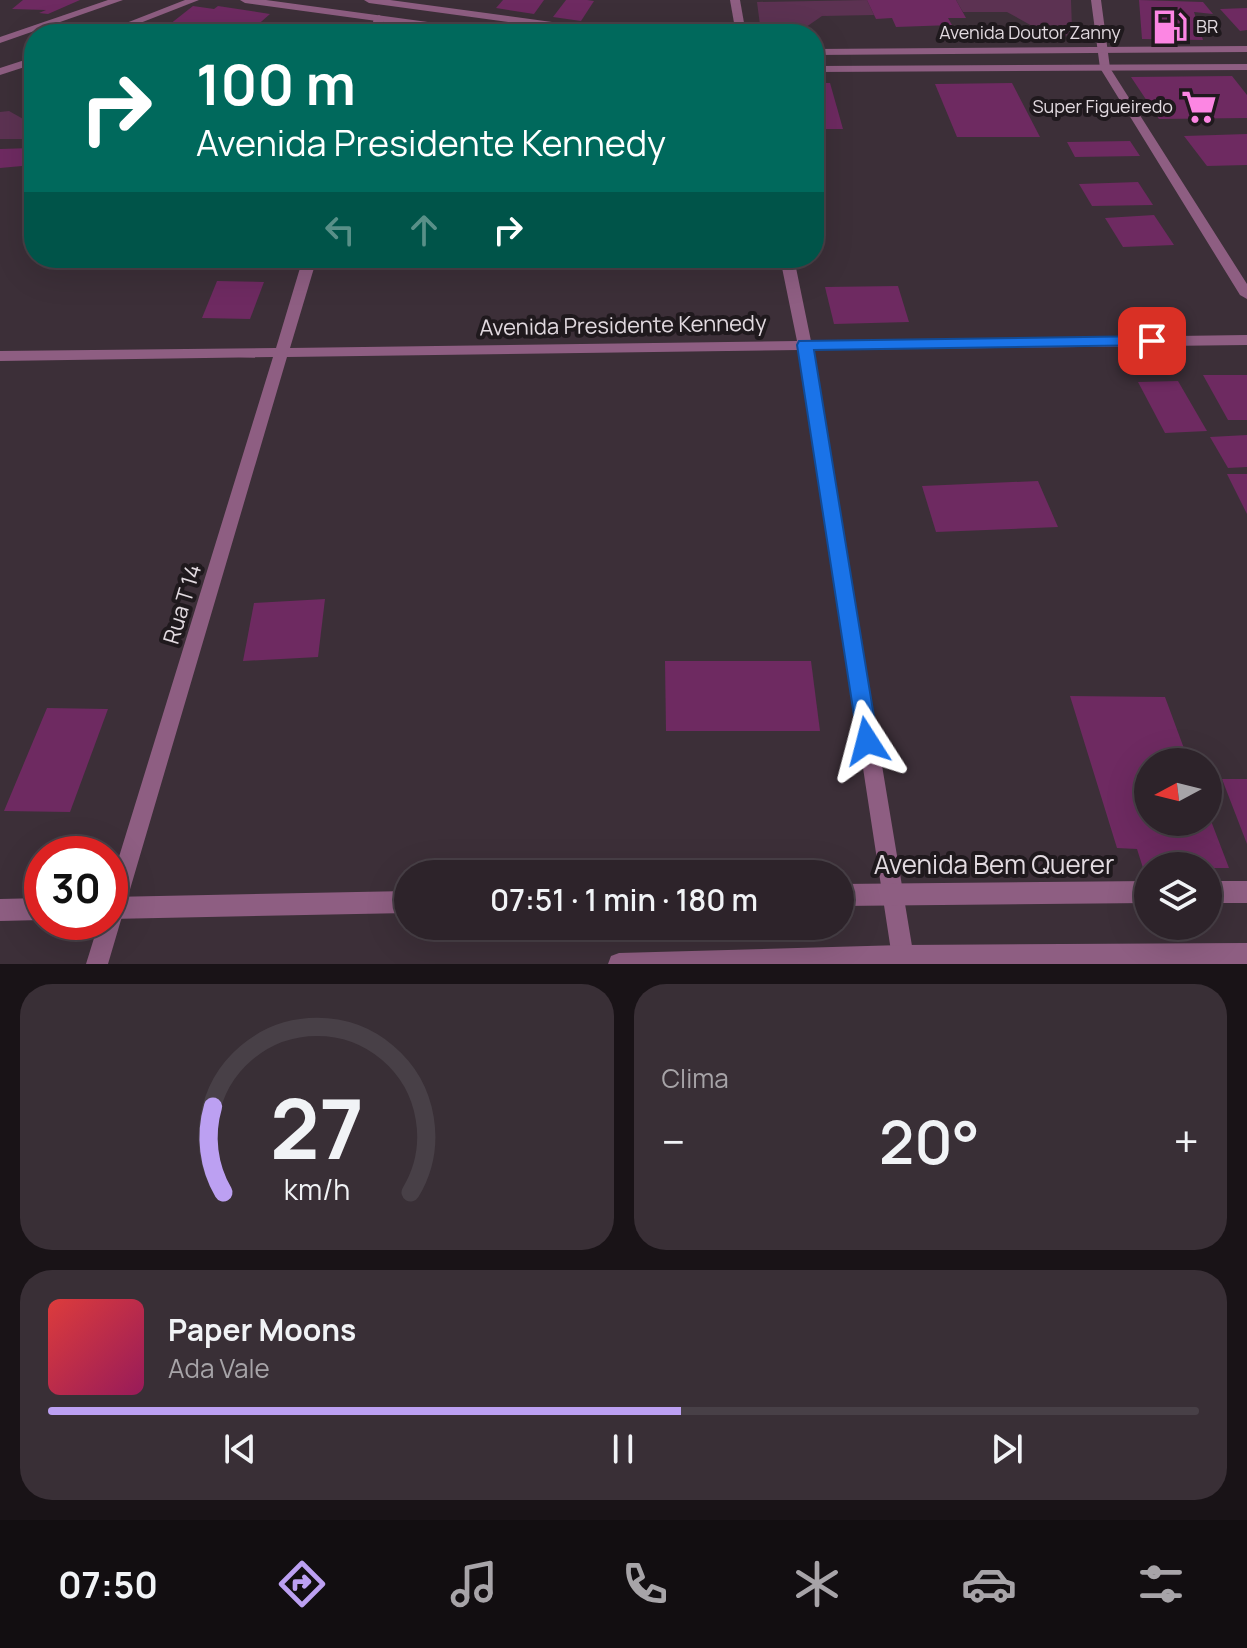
<!DOCTYPE html>
<html lang="pt">
<head>
<meta charset="utf-8">
<style>
  body { margin:0; font-family:Manrope,sans-serif; background:#392f36; color:#f1f3f6; height:100vh; display:flex; flex-direction:column; font-size:30px; white-space:nowrap }
  * { box-sizing:border-box; margin:0 }
  p { font-size:26px; color:#a7a4a8 }
  .icon { flex:none; width:44px; height:44px; fill:none; stroke:currentColor; stroke-width:2; stroke-linecap:round; stroke-linejoin:round }
  .map { position:relative; height:964px; overflow:hidden }
  .panel { display:flex; flex-direction:column; gap:20px; padding:20px; background:#191317; flex:1 }
  .panel>* { flex:none }
  .top-card { position:absolute; left:24px; top:24px; width:800px; height:244px; border-radius:32px; box-shadow:0 8px 32px #0002,0 0 0 2px #484047; background:#00695c; color:#fff; overflow:hidden }
  .needle { width:52px; rotate:263deg }
  .buttons { position:absolute; left:1134px; top:748px; display:grid; gap:16px }
  .buttons a { display:grid; place-items:center; width:88px; height:88px; border-radius:50%; background:#2d232a; box-shadow:0 8px 32px #0002,0 0 0 2px #484047; font-size:40px }
  .speed { position:absolute; left:24px; top:836px; display:flex; gap:16px; font-size:40px; font-weight:700; text-align:center }
  .speed>* { display:grid; place-content:center; width:104px; height:104px; border-radius:50%; background:#2d232a; box-shadow:0 8px 32px #0002,0 0 0 2px #484047; line-height:1 }
  .speed .limit { border:12px solid #d22; background:#fff; color:#111 }
  .pin { position:absolute; display:grid; place-items:center; width:68px; height:68px; color:#fff; margin:-34px; border-radius:16px; box-shadow:0 4px 12px #0006 }
  .me { position:absolute; width:88px; margin:-44px; rotate:351deg; stroke-linejoin:round; filter:drop-shadow(0 0 6px #0008) }
  .turn { display:flex; align-items:center; gap:28px; height:168px; padding:0 40px; font-size:36px }
  .turn .icon { width:104px; height:104px; stroke-width:2.5 }
  .turn b { display:block; font-size:56px; line-height:68px }
  .lanes { display:flex; align-items:center; height:76px; padding:0 40px; background:#0003; justify-content:center; gap:40px; direction:ltr }
  .lanes .off { opacity:.35 }
  .big { font-size:60px; font-weight:600; line-height:1.1 }
  .panel .widget { flex:1; display:flex; flex-direction:column; justify-content:center; gap:12px; min-width:0; padding:0 28px; border-radius:32px; background:#392f36 }
  .panel .dial { align-items:center; gap:0 }
  .dial svg { height:208px; overflow:visible; fill:none; stroke:#484047; stroke-width:7; stroke-linecap:round; text-anchor:middle }
  .dial text { fill:#f1f3f6; stroke:none }
  .song { display:flex; align-items:center; gap:24px }
  .cover { width:96px; height:96px; border-radius:12px; background:linear-gradient(135deg,hsl(0 70% 55%),hsl(330 70% 35%)) }
  .played { height:8px; border-radius:4px; background:linear-gradient(90deg,#bca0f2 55%,#484047 55%) }
  .keys { display:flex; justify-content:space-around; direction:ltr }
  .heat { display:flex; justify-content:space-between; align-items:center; font-size:44px; direction:ltr }
  .panel .tiles { flex:1; display:grid; gap:20px; grid-template-columns:1fr 1fr }
  .widget:last-child { grid-column:span 2 }
  .trip { position:absolute; left:394px; top:860px; width:460px; height:80px; border-radius:40px; background:#2d232a; box-shadow:0 8px 32px #0002,0 0 0 2px #484047; font-weight:600; line-height:80px; text-align:center }
  .menu { display:flex; height:128px; justify-content:space-around; align-items:center; background:#120e11; color:#a7a4a8 }
  .menu .icon { width:56px; height:56px }
  .menu .on { color:#bca0f2 }
  .menu b { font-size:36px; color:#f1f3f6 }
  .map>svg:first-child { display:block }
</style>
</head>
<body>
<div class="map">
<svg width="1247" height="964" viewBox="0 0 1247 964">
  <rect width="100%" height="100%" fill="#3c2f38"/>
  <g fill="#5c3252">
    <polygon points="867,0 874,15 822,16 796,34 761,33 757,2"/>
    <polygon points="956,0 1071,0 1072,29 1061,42 1007,12 963,12"/>
    <polygon points="9,111 34,125 34,133 29,139 0,139 0,112"/>
  </g>
  <g fill="#6e2a61">
    <polygon points="23,0 80,0 48,14 39,13 46,10 12,9"/>
    <polygon points="503,0 544,0 534,14 496,8"/>
    <polygon points="566,0 587,0 594,1 581,21 553,17"/>
    <polygon points="867,0 956,0 966,18 948,18 952,25 896,27 892,18 876,19"/>
    <polygon points="1139,0 1203,2 1213,14 1194,12 1203,40 1142,39"/>
    <polygon points="193,6 214,9 218,6 270,14 247,34 186,34 187,32 165,28"/>
    <polygon points="1247,8 1247,30 1240,31 1220,9"/>
    <polygon points="1232,76 1247,95 1247,118 1159,119 1131,77"/>
    <polygon points="814,83 830,83 843,129 814,129"/>
    <polygon points="1012,83 1040,137 957,137 935,84"/>
    <polygon points="1247,134 1247,165 1207,166 1184,136"/>
    <polygon points="1130,141 1140,156 1075,157 1067,142"/>
    <polygon points="32,148 22,166 0,168 0,149"/>
    <polygon points="1138,182 1153,205 1092,206 1079,184"/>
    <polygon points="1154,215 1174,245 1123,247 1105,218"/>
    <polygon points="217,281 264,282 250,319 202,318"/>
    <polygon points="898,286 909,322 834,324 825,287"/>
    <polygon points="1203,375 1247,375 1247,420 1228,420"/>
    <polygon points="1178,381 1207,431 1165,433 1138,382"/>
    <polygon points="1247,435 1247,467 1228,468 1210,437"/>
    <polygon points="1227,474 1247,474 1247,514"/>
    <polygon points="1038,481 1058,527 936,532 922,486"/>
    <polygon points="325,599 318,657 243,661 254,603"/>
    <polygon points="665,661 811,661 820,731 666,731"/>
    <polygon points="1070,696 1165,697 1189,762 1148,762 1148,822 1208,822 1208,813 1229,868 1143,868 1137,849 1117,848"/>
    <polygon points="47,708 108,709 70,812 4,811"/>
    <polygon points="1222,779 1247,779 1247,844"/>
  </g>
  <g fill="none" stroke-linecap="round" stroke-linejoin="round">
    <g fill="#8e5e82" fill-rule="evenodd">
      <polygon points="730,0 740,0 746,34 736,34"/>
      <polygon points="1091,0 1101,0 1110,68 1247,284 1247,299 1240,295 1100,68"/>
      <polygon points="379,15 384,18 380,34 370,34 374,18"/>
      <polygon points="303,258 317,258 290,348 797,341 780,258 794,258 811,341 1247,335 1247,345 813,350 915,964 893,964 799,350 287,357 108,964 86,964 99,922 110,922 110,886 273,357 0,361 0,351 276,348"/>
    </g>
    <g fill="#8e5e82" fill-rule="evenodd">
      <polygon points="108,0 123,0 0,43 0,37"/>
      <polygon points="185,0 199,0 112,34 98,34"/>
      <polygon points="240,0 266,0 494,31 499,34 472,34 245,3"/>
      <polygon points="364,0 390,0 618,31 623,34 596,34 369,3"/>
      <polygon points="1247,46 1247,52 814,55 814,49"/>
      <polygon points="34,57 34,64 0,75 0,68"/>
      <polygon points="1247,64 1247,70 814,72 814,66"/>
      <polygon points="1148,881 1148,903 840,906 840,884"/>
      <rect x="1208" y="881" width="39" height="22"/>
      <polygon points="408,891 408,913 110,919 110,897"/>
      <polygon points="42,898 42,920 0,921 0,899"/>
      <polygon points="1247,943 1247,964 608,964 611,956 619,953 902,945"/>
    </g>
  </g>
  <polygon fill="#1a73e8" stroke="#114b97" stroke-width="2" points="1152,336 1160,341 1158,345 814,350 878,741 875,748 867,751 859,748 797,345 799,341"/>
  <defs>
    <g id="fuel-bare" transform="scale(2.76)"><path d="M-5.5-6h7V0h2V4h1.3V-2.5L3-4.5l.8-.8L6-3V5H2.5V1h-1V6h-7ZM-4.2-4.7v3.2H.2V-4.7Z" fill="#fc86e3" stroke="#1f191d" stroke-width="2.5" paint-order="stroke"/></g>
    <g id="supermarket-bare" transform="scale(2.76)"><path d="M-6-5.5h2.5l.6 2H6L4.5 2H-2.5L-4.4-4H-6ZM-1.5 3.2a1.3 1.3 0 1 0 .1 0ZM3 3.2a1.3 1.3 0 1 0 .1 0Z" fill="#fc86e3" stroke="#1f191d" stroke-width="2.5" paint-order="stroke"/></g>
  </defs>
  <g fill-rule="evenodd">
    <use href="#fuel-bare" x="1170" y="27"/>
    <use href="#supermarket-bare" x="1199" y="107"/>
  </g>
  <g text-anchor="middle" stroke-width="8" stroke-linejoin="round" paint-order="stroke">
    <g font-size="18" fill="#e2dae0" stroke="#1f191d" text-anchor="start">
      <text x="1196" y="33">BR</text>
      <text x="1173" y="113" text-anchor="end">Super Figueiredo</text>
    </g>
    <g font-size="18" fill="#e2dae0" stroke="#1f191d">
      <text x="1030" y="39">Avenida Doutor Zanny</text>
    </g>
    <g font-size="22" fill="#e2dae0" stroke="#1f191d">
      <text transform="translate(623 325) rotate(-1)" y="8">Avenida Presidente Kennedy</text>
      <text transform="translate(182 604) rotate(-73)" y="8">Rua T 14</text>
    </g>
    <g font-size="26" fill="#e2dae0" stroke="#1f191d">
      <text x="994" y="874">Avenida Bem Querer</text>
    </g>
  </g>
</svg>
<div class="buttons">
<a><svg class="needle" viewBox="-14 -14 28 28"><path d="M0-13l5 13h-10z" fill="#e53935"/><path d="M0 13l5-13h-10z" fill="#a7a4a8"/></svg></a>
<a><svg class="icon" aria-label="layers" viewBox="0 0 24 24"><path d="M12 4l9 5-9 5-9-5zM3 14l9 5 9-5"/></svg></a>
</div>
<div class="speed"><div class="limit">30</div></div>
<div class="pin" style="left:1152px;top:341px;background:#d93025"><svg class="icon" aria-label="arrive" viewBox="0 0 24 24"><path d="M6 21V4h12l-3 4 3 4H6"/></svg></div>
<svg class="me" style="left:867px;top:741px" viewBox="-20 -20 40 40"><path d="M0-17L14 15 0 8-14 15z" fill="#1a73e8" stroke="#fff" stroke-width="4"/></svg>
<div class="trip">07:51 · 1 min · 180 m</div>
<div class="top-card">
<div class="turn"><svg class="icon" aria-label="right" viewBox="0 0 24 24"><path d="M7 20v-9h11M14 6l5 5-5 5"/></svg><div><b>100 m</b>Avenida Presidente Kennedy</div></div>
<div class="lanes"><svg class="icon off" aria-label="left" viewBox="0 0 24 24"><path d="M17 20v-9H6M10 6l-5 5 5 5"/></svg><svg class="icon off" aria-label="ahead" viewBox="0 0 24 24"><path d="M12 20V5M6 11l6-6 6 6"/></svg><svg class="icon" aria-label="right" viewBox="0 0 24 24"><path d="M7 20v-9h11M14 6l5 5-5 5"/></svg></div>
</div>
</div>
<section class="panel">
<div class="tiles">
<div class="widget dial"><svg viewBox="0 0 100 80">
<path d="M14 69A42 42 0 1 1 86 69"/>
<path d="M14 69A42 42 0 0 1 10 36" stroke="#bca0f2"/>
<text x="50" y="56" font-size="32" font-weight="700">27</text>
<text x="50" y="72" font-size="11">km/h</text>
</svg></div>
<div class="widget"><p>Clima</p>
<div class="heat"><a>−</a><b class="big">20°</b><a>+</a></div>
</div>
<div class="widget">
<div class="song"><i class="cover"></i><div><b>Paper Moons</b><p>Ada Vale</p></div></div>
<div class="played"></div>
<div class="keys"><svg class="icon" aria-label="previous" viewBox="0 0 24 24"><path d="M18 5L8 12l10 7zM5 5v14"/></svg><svg class="icon" aria-label="pause" viewBox="0 0 24 24"><path d="M8 5v14M16 5v14"/></svg><svg class="icon" aria-label="next" viewBox="0 0 24 24"><path d="M6 5l10 7-10 7zM19 5v14"/></svg></div>
</div>
</div>
</section>
<nav class="menu">
<b>07:50</b>
<svg class="icon on" aria-label="directions" viewBox="0 0 24 24"><path d="M12 3l9 9-9 9-9-9zM9 14v-3h6M13 9l2 2-2 2"/></svg>
<svg class="icon" aria-label="music" viewBox="0 0 24 24"><path d="M9 18V5l10-2v13"/><circle cx="6" cy="18" r="3"/><circle cx="16" cy="16" r="3"/></svg>
<svg class="icon" aria-label="phone" viewBox="0 0 24 24"><path d="M5 4h4l2 5-3 2q2 4 5 5l2-3 5 2v4C11 20 4 13 5 4z"/></svg>
<svg class="icon" aria-label="climate" viewBox="0 0 24 24"><path d="M12 3v18M4 7l16 10M4 17L20 7"/></svg>
<svg class="icon" aria-label="car" viewBox="0 0 24 24"><path d="M5 17H2v-5l4-1 3-4h7l3 4 3 1v5h-3M9 17h6M6 11h13"/><circle cx="7" cy="17" r="2"/><circle cx="17" cy="17" r="2"/></svg>
<svg class="icon" aria-label="filters" viewBox="0 0 24 24"><path d="M4 7h16M4 17h16"/><circle cx="9" cy="7" r="2"/><circle cx="15" cy="17" r="2"/></svg>
</nav>
</body>
</html>
